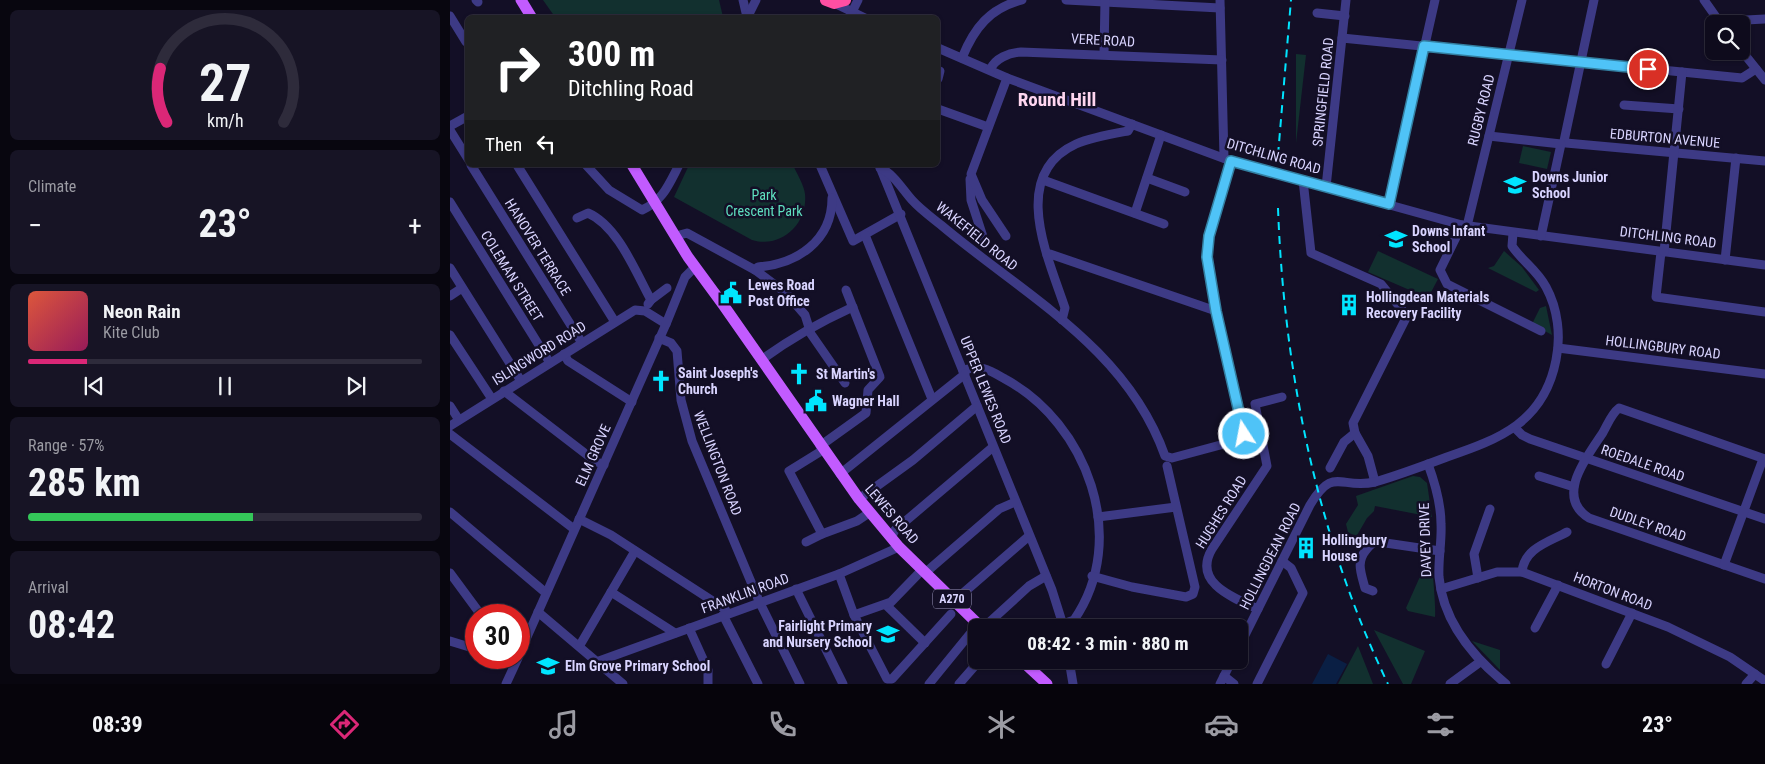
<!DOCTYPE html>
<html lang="en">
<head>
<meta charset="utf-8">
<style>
  body { margin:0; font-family:"Roboto Condensed",sans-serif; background:#171425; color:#f1f3f6; height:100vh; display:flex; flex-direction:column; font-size:19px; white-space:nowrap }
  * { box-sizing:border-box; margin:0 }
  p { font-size:16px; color:#9b9ba3 }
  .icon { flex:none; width:28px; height:28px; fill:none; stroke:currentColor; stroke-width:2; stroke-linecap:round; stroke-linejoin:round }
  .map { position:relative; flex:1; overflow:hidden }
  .side { display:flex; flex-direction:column; gap:10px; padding:10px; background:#08060f; width:450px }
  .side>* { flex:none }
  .banner { position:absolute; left:15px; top:15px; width:475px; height:152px; border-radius:8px; box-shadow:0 1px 4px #0004,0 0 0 1px #2e2b3b; background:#202124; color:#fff; overflow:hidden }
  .controls { position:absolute; left:1255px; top:15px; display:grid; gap:10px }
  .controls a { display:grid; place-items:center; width:45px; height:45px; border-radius:8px; background:#0e0b1c; box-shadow:0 1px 4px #0004,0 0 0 1px #2e2b3b; font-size:25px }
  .speed { position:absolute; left:15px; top:604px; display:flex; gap:10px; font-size:25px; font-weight:700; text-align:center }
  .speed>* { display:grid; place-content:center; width:65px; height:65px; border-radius:50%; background:#0e0b1c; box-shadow:0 1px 4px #0004,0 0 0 1px #2e2b3b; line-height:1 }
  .speed .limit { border:8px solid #d22; background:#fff; color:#111 }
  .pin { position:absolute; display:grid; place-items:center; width:42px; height:42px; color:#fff; margin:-21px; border:2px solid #fff; border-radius:50%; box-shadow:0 1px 5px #0007 }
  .me { position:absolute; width:55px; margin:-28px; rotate:349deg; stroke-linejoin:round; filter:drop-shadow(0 0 4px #0008) }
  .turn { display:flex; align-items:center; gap:18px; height:105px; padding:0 20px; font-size:22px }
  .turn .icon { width:65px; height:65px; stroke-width:2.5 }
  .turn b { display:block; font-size:35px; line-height:42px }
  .then { display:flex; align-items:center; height:48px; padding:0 20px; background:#0003; gap:10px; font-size:19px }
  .big { font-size:38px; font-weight:700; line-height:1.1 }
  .side .tile { flex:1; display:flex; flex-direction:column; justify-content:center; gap:8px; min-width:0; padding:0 18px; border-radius:8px; background:#171425 }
  .side .dial { align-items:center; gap:0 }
  .dial svg { height:130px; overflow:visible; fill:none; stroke:#2e2b3b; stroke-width:7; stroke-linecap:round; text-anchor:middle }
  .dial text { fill:#f1f3f6; stroke:none }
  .song { display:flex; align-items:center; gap:15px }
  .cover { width:60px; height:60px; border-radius:8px; background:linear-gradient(135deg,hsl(10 70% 55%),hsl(330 70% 35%)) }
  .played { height:5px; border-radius:2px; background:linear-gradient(90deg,#db2777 15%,#2e2b3b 15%) }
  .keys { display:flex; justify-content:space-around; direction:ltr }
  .heat { display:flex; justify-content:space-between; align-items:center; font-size:28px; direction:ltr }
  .charge { height:8px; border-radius:4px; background:linear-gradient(90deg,#34c759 57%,#2e2b3b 0) }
  .trip { position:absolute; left:518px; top:619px; width:280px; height:50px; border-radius:8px; background:#0e0b1c; box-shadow:0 1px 4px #0004,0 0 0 1px #2e2b3b; font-weight:700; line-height:50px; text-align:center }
  .tabs { display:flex; height:80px; justify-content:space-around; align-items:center; background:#06040b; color:#9b9ba3 }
  .tabs .icon { width:35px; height:35px }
  .tabs .active { color:#db2777 }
  .tabs b { font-size:22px; color:#f1f3f6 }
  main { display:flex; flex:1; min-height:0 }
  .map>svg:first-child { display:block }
</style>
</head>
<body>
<main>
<section class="side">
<div class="tile dial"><svg viewBox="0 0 100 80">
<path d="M14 69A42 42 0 1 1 86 69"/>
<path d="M14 69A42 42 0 0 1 10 36" stroke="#db2777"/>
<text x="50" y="56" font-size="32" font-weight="700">27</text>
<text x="50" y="72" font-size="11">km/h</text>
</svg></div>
<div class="tile"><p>Climate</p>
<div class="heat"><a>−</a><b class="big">23°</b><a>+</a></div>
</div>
<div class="tile">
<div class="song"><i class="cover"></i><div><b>Neon Rain</b><p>Kite Club</p></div></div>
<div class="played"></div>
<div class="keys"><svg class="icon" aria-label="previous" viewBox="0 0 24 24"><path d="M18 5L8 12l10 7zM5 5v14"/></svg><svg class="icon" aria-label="pause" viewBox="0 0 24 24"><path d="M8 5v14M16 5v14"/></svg><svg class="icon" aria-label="next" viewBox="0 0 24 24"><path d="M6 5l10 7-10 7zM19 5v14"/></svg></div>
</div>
<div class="tile"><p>Range · 57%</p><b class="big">285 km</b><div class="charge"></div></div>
<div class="tile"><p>Arrival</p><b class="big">08:42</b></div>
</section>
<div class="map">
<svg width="1315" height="684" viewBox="0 0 1315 684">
  <rect width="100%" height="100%" fill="#130f26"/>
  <g fill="#12302f">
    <polygon points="93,0 269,0 273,17 105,17"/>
    <polygon points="846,54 856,55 846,143"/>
    <polygon points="1073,146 1101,152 1097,169 1069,163"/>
    <path d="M239 165H343C347 174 354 185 355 194 358 224 331 249 302 240L224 197Z"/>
    <polygon points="928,251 988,279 978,298 918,272"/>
    <polygon points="1054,251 1072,267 1089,290 1086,292 1038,268 1044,266"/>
    <polygon points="1096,306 1102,335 1082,324 1090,308"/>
    <polygon points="963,476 970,477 977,483 982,517 925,506 924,511 917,518 906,537 898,532 896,524 908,505 906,496"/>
    <path d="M980 554C982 558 986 609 985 617L958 611 956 608Z"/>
    <polygon points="924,630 975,651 961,684 953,684"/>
    <polygon points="1022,641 1050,650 1050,670"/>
    <polygon points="908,646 923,684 888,684"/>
  </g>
  <polygon fill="#0a1f44" points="878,654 897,664 886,684 862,684"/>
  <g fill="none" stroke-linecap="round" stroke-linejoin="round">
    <g stroke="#3d3a85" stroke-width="9">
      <polyline points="26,0 28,2"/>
      <polyline points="293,0 297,17"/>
      <polyline points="616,0 770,8"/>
      <polyline points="770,0 774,158"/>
      <polyline points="1144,0 1114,141 1116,143 1315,161"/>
      <polyline points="1254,0 1271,24"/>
      <polyline points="384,3 415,18"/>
      <polyline points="867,13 895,16"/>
      <polyline points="0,16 16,42"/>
      <polyline points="297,18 306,0"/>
      <polyline points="399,18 408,0"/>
      <polyline points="1290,24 1296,20 1315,19"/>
      <polyline points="892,38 1292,78 1306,69"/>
      <polyline points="488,48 557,78 781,161 1012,225 1315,265"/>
      <polyline points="1291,50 1315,80"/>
      <polyline points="654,54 655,0"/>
      <path d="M512 58C524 28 540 8 572 0"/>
      <path d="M540 70C545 58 559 53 571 52L772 60"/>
      <polyline points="488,79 490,71"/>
      <polyline points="1174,105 1229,109"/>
      <polyline points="488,109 538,127"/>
      <polyline points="0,126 18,116"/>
      <polyline points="0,130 18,159"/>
      <polyline points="1039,136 1111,144 1091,236"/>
      <polyline points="21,165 132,343"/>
      <polyline points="67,165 165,322"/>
      <path d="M136 165 159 190 192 210C213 201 219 184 229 165"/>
      <polyline points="370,165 403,241 451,214"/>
      <polyline points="430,167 602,590 614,628"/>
      <path d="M430 168C444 174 452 189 462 200 470 209 481 217 491 225 574 295 677 348 715 456L722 458 789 440 795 433 766 311 757 257 759 236 781 161"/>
      <polyline points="697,178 735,192"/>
      <polyline points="520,179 521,200 534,240"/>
      <polyline points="593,180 714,224"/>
      <polyline points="853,180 861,253 931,284 957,316 903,423 905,433 894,442 880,468"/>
      <polyline points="876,187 896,0"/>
      <polyline points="0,202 100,363"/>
      <polyline points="939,204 985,0"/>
      <polyline points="685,213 711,135"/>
      <path d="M127 218 138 213C168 226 186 273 201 300"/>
      <polyline points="1012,225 990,270 997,284 1091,331"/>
      <polyline points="1017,226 1072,0"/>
      <polyline points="415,235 482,399"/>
      <polyline points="226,236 237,233 305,270 336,293 355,315 361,334 395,383"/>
      <polyline points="556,236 532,200 521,174 557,78"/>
      <polyline points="1211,252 1206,297 1315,312"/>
      <polyline points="1214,252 1232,72"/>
      <polyline points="597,255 600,254 766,311"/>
      <polyline points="1275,260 1286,158"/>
      <polyline points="0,268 71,381"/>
      <path d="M305 270 308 267C347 264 382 241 382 198"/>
      <polyline points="0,296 12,288"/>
      <polyline points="198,304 201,300 217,288"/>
      <path d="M612 320 615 308C599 259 558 175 626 144 642 137 661 134 678 131L682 124"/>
      <polyline points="0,335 42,399"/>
      <polyline points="209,338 221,343 227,351 231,400 242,441 309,601 350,684"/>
      <polyline points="1108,348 1315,374"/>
      <polyline points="114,354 118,361 182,402"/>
      <path d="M311 360C340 339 370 322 403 307"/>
      <path d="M513 371C529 363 541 371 555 379 637 423 680 539 624 620L613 624"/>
      <polyline points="54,391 145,461 154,465"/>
      <polyline points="0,406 9,420"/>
      <polyline points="0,426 185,310 195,311 216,324"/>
      <polyline points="1065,428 1072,435 1080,439 1315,519"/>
      <polyline points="905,433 918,456 925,482"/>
      <polyline points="0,434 124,529"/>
      <polyline points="370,446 416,413 418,390 430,377 396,290"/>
      <polyline points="373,450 339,471 372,534 407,521 419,513"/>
      <path d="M1315 459 1169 408C1161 414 1157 426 1152 434 1136 458 1105 497 1139 518L1315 579"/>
      <path d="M978 464C985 483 991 503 991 524 992 541 988 559 989 577 993 622 1023 657 1056 684"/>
      <polyline points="390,474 515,374"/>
      <polyline points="1089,476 1124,487"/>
      <polyline points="409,499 463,460 527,406"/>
      <polyline points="0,512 96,593"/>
      <polyline points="648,517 726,507"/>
      <polyline points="129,519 161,535 275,609 277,613"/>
      <polyline points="441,538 445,530 543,447"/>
      <polyline points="356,542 372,534"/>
      <polyline points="1274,565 1313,459"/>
      <path d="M1072 572C1074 548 1099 542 1117 532"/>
      <polyline points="0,573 31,615"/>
      <polyline points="475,573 549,509 565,502"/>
      <polyline points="389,574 404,615 437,679 442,679 501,614"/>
      <polyline points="642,576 682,587 736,597 743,594 745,587 717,466"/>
      <polyline points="1028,578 1024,554 1040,509"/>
      <polyline points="346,589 393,684"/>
      <polyline points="991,589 1047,572 1072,572 1218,627 1280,657 1315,681"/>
      <path d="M923 591 915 588C911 573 906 562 916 550 920 545 923 542 929 542L990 551"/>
      <polyline points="161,592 225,633"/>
      <polyline points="504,601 579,536"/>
      <polyline points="436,605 475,643"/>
      <path d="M808 609C784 598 742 583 762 549L817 466 805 404 832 397"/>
      <polyline points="88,612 173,684"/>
      <polyline points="273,615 308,684"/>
      <polyline points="404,615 441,602 472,570"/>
      <polyline points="239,628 258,670 258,684"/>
      <polyline points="533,628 579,586 596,576"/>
      <polyline points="1085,628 1108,585"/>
      <polyline points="0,641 26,649"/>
      <polyline points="130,645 185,551"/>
      <path d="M789 647 860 505C884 465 890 490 925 482 949 475 973 466 997 457 1050 439 1094 422 1106 360 1111 336 1108 309 1096 287 1087 270 1072 261 1062 246L1063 233"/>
      <polyline points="69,655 216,324 235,277 245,267"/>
      <polyline points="619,660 623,684"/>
      <polyline points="149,661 389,574 449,547"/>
      <polyline points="1156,664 1182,613"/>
      <polyline points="774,676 784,684"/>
      <polyline points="56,684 68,658"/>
      <polyline points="479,684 528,624"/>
      <polyline points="509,684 530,660"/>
      <polyline points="770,684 782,660"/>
      <polyline points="807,684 853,593 841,568 832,561"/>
      <polyline points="1000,684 1030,662"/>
      <polyline points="1296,684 1305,674"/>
    </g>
    <g stroke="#c25bff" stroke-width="11">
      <polyline points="71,0 82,18"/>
      <polyline points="182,165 238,257 274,306 409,499 449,547 532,628"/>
      <polyline points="571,660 597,684"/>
    </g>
    <polyline stroke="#ff4fa3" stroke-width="12" points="376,0 384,3 395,0"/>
    <g stroke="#00e5ff" stroke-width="2" stroke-dasharray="8 6" stroke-linecap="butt">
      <polyline points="828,155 841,0"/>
      <path d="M828 208C834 372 867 536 938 684"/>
    </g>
  </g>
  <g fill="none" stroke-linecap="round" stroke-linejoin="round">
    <g stroke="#337fa1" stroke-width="12">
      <polyline id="route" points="794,434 766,311 757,257 759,236 781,161 939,204 974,46 1198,69"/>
    </g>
    <use href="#route" stroke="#4fc3f7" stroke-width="9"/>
  </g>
  <defs>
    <g id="school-bare" transform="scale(1.725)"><path d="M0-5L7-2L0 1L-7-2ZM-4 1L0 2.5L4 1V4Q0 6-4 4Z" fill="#00e5ff" stroke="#130f26" stroke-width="2.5" paint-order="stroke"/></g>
    <g id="civic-bare" transform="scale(1.725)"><path d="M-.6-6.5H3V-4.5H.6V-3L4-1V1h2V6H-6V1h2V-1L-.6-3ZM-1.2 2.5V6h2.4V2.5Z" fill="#00e5ff" stroke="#130f26" stroke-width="2.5" paint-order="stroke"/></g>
    <g id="building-bare" transform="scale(1.725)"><path d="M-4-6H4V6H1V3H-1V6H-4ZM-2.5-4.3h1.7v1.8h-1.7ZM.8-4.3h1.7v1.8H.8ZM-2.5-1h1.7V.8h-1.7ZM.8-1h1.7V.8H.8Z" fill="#00e5ff" stroke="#130f26" stroke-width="2.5" paint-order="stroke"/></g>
    <g id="church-bare" transform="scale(1.725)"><path d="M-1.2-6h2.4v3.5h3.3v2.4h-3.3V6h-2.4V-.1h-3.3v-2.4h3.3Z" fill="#00e5ff" stroke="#130f26" stroke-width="2.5" paint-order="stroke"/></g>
  </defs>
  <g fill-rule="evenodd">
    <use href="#school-bare" x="1065" y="185"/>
    <use href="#school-bare" x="946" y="239"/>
    <use href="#civic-bare" x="281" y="293"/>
    <use href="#building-bare" x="899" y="305"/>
    <use href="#church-bare" x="349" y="374"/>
    <use href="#church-bare" x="211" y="381"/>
    <use href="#civic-bare" x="366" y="401"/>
    <use href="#building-bare" x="856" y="548"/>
    <use href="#school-bare" x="438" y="634"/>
    <use href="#school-bare" x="98" y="666"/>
  </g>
  <g text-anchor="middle" stroke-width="5" stroke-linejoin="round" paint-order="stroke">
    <rect fill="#130f26" stroke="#9e99be" stroke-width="1" x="483" y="589.5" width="38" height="19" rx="4"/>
    <g font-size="12" font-weight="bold" fill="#d9d4ff">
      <text x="502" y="603">A270</text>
    </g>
    <g font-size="14" fill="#d9d4ff" stroke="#130f26">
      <text transform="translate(653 40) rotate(3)" y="5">VERE ROAD</text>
      <text transform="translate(873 92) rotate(-84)" y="5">SPRINGFIELD ROAD</text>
      <text transform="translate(1031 110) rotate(-76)" y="5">RUGBY ROAD</text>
      <text transform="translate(1215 138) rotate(5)" y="5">EDBURTON AVENUE</text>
      <text transform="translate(824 156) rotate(16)" y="5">DITCHLING ROAD</text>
      <text transform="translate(527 236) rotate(39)" y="5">WAKEFIELD ROAD</text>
      <text transform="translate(1218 237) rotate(7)" y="5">DITCHLING ROAD</text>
      <text transform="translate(88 247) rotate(58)" y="5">HANOVER TERRACE</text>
      <text transform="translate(62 276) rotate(58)" y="5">COLEMAN STREET</text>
      <text transform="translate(1213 347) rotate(7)" y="5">HOLLINGBURY ROAD</text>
      <text transform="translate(89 353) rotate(-32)" y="5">ISLINGWORD ROAD</text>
      <text transform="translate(536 390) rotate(68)" y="5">UPPER LEWES ROAD</text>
      <text transform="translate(143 455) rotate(-66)" y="5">ELM GROVE</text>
      <text transform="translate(268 463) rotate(69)" y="5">WELLINGTON ROAD</text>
      <text transform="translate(1193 463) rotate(19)" y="5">ROEDALE ROAD</text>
      <text transform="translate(771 512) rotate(-58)" y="5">HUGHES ROAD</text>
      <text transform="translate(442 514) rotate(49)" y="5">LEWES ROAD</text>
      <text transform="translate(1198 524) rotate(19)" y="5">DUDLEY ROAD</text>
      <text transform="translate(975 540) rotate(-92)" y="5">DAVEY DRIVE</text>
      <text transform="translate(820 556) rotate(-63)" y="5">HOLLINGDEAN ROAD</text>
      <text transform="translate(1163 591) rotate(21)" y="5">HORTON ROAD</text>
      <text transform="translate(295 593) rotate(-20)" y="5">FRANKLIN ROAD</text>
    </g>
    <g font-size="14" font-weight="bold" fill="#d9d4ff" stroke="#130f26" text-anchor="start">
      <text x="1082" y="182">Downs Junior<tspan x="1082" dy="16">School</tspan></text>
      <text x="962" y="236">Downs Infant<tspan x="962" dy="16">School</tspan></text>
      <text x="298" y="290">Lewes Road<tspan x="298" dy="16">Post Office</tspan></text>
      <text x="916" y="302">Hollingdean Materials<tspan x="916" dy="16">Recovery Facility</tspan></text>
      <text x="228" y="378">Saint Joseph's<tspan x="228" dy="16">Church</tspan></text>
      <text x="366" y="379">St Martin's</text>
      <text x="382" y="406">Wagner Hall</text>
      <text x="872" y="545">Hollingbury<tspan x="872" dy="16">House</tspan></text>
      <text x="422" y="631" text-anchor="end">Fairlight Primary<tspan x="422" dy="16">and Nursery School</tspan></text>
      <text x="115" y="671">Elm Grove Primary School</text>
    </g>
    <g font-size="14" fill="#5fe0c0" stroke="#130f26">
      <text x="314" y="200">Park<tspan x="314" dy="16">Crescent Park</tspan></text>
    </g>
    <g font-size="19" font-weight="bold" fill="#ffd6f0" stroke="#130f26">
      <text x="607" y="106">Round Hill</text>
    </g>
  </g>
</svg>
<div class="controls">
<a><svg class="icon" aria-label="search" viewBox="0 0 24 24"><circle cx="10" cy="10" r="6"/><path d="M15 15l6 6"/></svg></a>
</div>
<div class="speed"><div class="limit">30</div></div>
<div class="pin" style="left:1198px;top:69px;background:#d93025"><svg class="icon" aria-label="arrive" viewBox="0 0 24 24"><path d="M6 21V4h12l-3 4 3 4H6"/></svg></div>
<svg class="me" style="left:794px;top:434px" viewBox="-20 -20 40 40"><circle r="17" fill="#4fc3f7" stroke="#fff" stroke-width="3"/><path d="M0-11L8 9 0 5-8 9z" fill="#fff"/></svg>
<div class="trip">08:42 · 3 min · 880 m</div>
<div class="banner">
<div class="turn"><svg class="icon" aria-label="right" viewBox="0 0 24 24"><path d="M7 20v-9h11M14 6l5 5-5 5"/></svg><div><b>300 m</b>Ditchling Road</div></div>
<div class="then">Then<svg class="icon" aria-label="left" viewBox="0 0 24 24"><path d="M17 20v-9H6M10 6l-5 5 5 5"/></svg></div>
</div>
</div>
</main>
<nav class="tabs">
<b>08:39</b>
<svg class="icon active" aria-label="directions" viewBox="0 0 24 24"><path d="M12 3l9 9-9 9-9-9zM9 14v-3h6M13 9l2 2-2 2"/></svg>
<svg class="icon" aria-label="music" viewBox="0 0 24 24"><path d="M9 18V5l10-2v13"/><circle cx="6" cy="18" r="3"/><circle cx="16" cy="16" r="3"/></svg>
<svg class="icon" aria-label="phone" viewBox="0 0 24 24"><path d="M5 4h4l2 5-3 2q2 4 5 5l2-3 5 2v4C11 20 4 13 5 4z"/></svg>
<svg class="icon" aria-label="climate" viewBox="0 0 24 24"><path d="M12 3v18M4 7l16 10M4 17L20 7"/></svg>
<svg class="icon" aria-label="car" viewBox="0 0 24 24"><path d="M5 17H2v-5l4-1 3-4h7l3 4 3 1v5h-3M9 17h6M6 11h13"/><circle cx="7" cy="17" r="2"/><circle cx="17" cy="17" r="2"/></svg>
<svg class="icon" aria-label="filters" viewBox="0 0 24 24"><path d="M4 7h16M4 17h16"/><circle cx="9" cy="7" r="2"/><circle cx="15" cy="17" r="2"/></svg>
<b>23°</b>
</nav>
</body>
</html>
